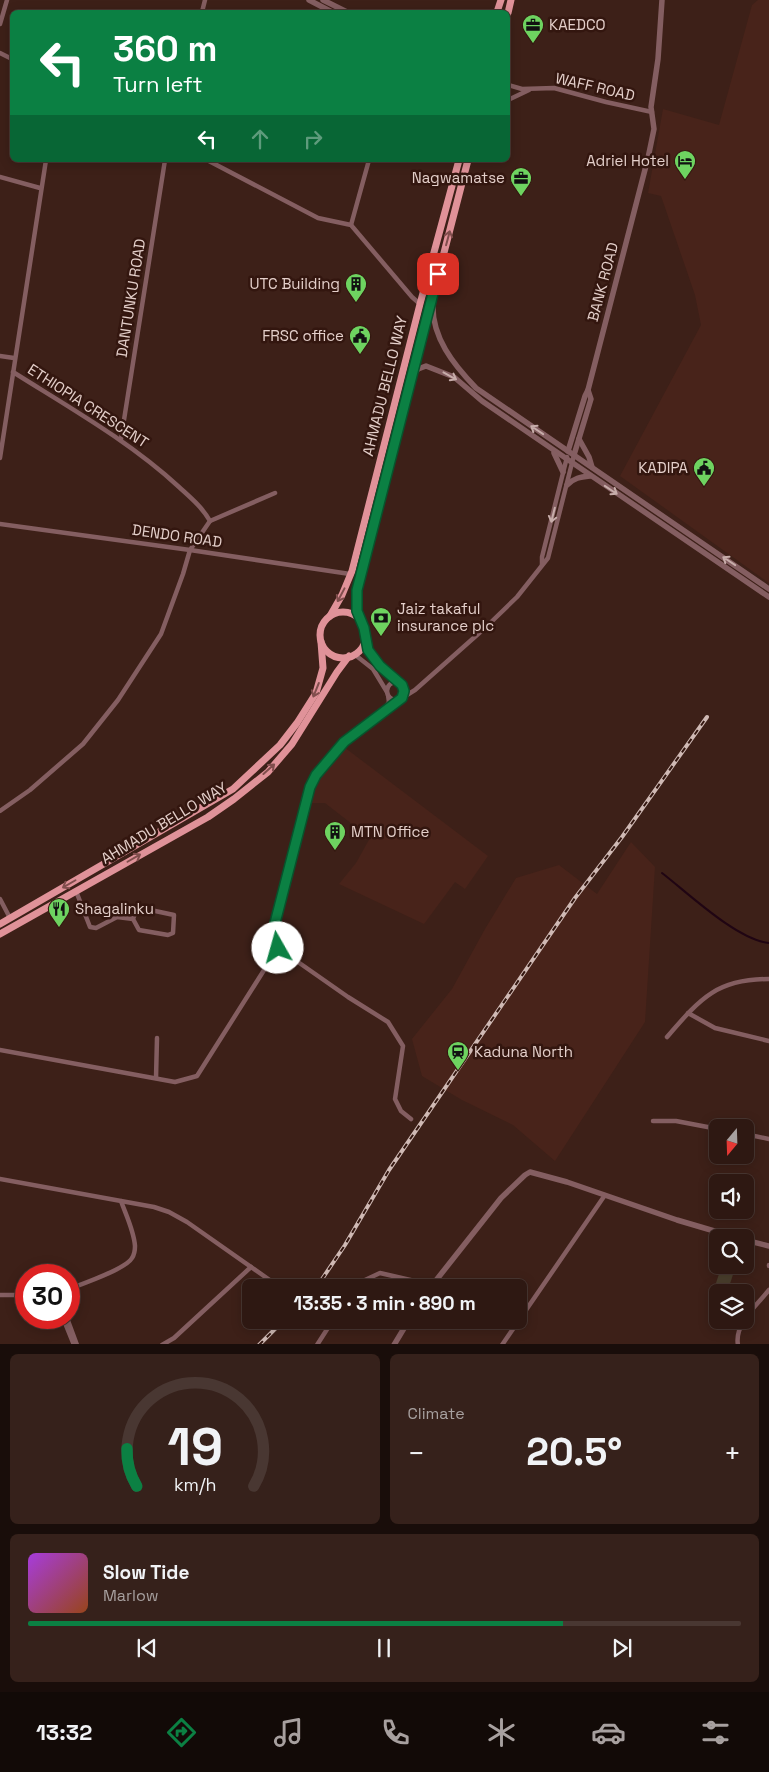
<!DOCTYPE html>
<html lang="en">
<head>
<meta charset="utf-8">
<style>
  body { margin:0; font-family:"Space Grotesk",sans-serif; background:#36211b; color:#f1f3f6; height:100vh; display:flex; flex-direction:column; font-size:19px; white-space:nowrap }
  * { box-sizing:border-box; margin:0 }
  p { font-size:16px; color:#a7a09f }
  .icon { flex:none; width:28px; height:28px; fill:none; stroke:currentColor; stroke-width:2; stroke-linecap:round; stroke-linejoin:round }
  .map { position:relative; height:1344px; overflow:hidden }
  .sheet { display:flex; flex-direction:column; gap:10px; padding:10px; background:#190d0a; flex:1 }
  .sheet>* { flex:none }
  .hud { position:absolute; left:10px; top:10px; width:500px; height:152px; border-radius:8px; box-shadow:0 2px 12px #0003,0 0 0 1px #493732; background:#0b8043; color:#fff; overflow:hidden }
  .needle { width:32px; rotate:199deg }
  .fabs { position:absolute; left:709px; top:1119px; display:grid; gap:10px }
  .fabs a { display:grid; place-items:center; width:45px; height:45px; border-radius:8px; background:#2e1812; box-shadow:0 2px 12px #0003,0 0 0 1px #493732; font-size:25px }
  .speed { position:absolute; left:15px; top:1264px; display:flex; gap:10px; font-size:25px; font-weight:700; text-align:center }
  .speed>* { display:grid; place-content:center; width:65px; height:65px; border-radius:50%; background:#2e1812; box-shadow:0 2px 12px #0003,0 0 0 1px #493732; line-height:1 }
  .speed .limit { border:8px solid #d22; background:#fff; color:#111 }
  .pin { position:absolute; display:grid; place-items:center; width:42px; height:42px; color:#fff; margin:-21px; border-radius:10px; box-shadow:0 2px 8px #0006 }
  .me { position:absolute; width:55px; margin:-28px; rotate:353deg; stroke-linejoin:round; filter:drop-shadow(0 0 4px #0008) }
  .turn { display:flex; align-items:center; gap:18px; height:105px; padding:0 20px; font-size:22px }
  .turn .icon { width:65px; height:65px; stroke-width:2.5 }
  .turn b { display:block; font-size:35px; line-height:42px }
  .lanes { display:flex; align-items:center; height:48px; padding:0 20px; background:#0003; justify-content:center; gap:25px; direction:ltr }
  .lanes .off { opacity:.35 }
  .big { font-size:38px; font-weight:700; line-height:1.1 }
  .sheet .tile { flex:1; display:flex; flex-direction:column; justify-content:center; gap:8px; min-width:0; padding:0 18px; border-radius:8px; background:#36211b }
  .sheet .dial { align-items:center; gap:0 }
  .dial svg { height:130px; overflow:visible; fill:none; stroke:#493732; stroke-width:7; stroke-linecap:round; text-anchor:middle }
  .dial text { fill:#f1f3f6; stroke:none }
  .song { display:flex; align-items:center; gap:15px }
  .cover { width:60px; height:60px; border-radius:8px; background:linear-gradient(135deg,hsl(280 70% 55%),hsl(20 70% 35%)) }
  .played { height:5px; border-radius:2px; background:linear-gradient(90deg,#0b8043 75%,#493732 75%) }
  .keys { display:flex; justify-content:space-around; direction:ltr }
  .heat { display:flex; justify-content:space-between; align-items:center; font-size:28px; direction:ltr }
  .sheet .tiles { flex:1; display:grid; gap:10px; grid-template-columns:1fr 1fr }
  .tile:last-child { grid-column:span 2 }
  .trip { position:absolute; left:242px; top:1279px; width:285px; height:50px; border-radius:8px; background:#2e1812; box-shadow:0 2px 12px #0003,0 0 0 1px #493732; font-weight:700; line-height:50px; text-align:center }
  .dock { display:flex; height:80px; justify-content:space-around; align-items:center; background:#120a07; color:#a7a09f }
  .dock .icon { width:35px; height:35px }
  .dock .active { color:#0b8043 }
  .dock b { font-size:22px; color:#f1f3f6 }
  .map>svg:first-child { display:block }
</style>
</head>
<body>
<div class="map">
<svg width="769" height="1345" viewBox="0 0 769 1345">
  <rect width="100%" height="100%" fill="#3d2018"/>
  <g fill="#48231a">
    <polygon points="758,0 769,0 769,583 620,476 701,325 695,295 661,196 648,193 663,109 719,125 752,5"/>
    <polygon points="340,744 488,856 465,889 455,882 424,924 339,884 356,863 370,838 325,803 307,803 314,777"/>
    <polygon points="631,842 655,867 645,1022 555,1161 513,1125 462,1100 422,1076 412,1039 452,989 485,929 516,878 559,865 597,894"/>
  </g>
  <polygon fill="#4b3f2d" points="722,1265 736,1265 729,1287 716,1283"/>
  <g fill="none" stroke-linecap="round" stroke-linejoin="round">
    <path stroke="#200513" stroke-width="2" d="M662 873C688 893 737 940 769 943"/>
    <g stroke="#845e61" stroke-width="4.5">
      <polyline points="202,12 205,0"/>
      <polyline points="0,24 7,0"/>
      <polyline points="0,53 12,59"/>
      <polyline points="508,85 522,89 554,88 606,102 652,112"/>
      <polyline points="508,100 529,90"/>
      <polyline points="207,160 318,218 351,225 412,297 420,304"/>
      <polyline points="0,177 40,188"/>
      <polyline points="351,225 369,160"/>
      <polyline points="0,356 14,358"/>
      <polyline points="121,439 165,160"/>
      <polyline points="0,458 46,160"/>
      <polyline points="210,521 275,493"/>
      <polyline points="0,524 190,550 350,574"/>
      <polyline points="542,565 542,557 567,457"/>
      <path d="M365 638C369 659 383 671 400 683"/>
      <polyline points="354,654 373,669 387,692"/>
      <circle cx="396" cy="691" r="9"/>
      <polyline points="402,698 415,690 486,627 517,597 548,558 574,455"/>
      <polyline points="398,700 344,742 316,775 310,787 274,927 278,948 348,997 388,1022 403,1046 395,1099 401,1111 411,1119"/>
      <polyline points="384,710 389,702 388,695"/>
      <path d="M0 811 30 790 83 744 118 700 161 634 183 574 190 550 210 521C202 507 191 498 179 487 129 441 70 408 13 372"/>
      <polyline points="76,891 90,927 96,928 117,917 133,919"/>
      <polyline points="0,899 10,918"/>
      <polygon points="141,908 174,915 173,933 168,935 139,930 133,919 136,911"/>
      <polyline points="688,1013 715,1028 769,1041"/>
      <path d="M667 1037C700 999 716 979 769 979"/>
      <polyline points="0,1050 175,1082 197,1076 278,948"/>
      <polyline points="156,1078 157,1038"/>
      <polyline points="653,1121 676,1121 718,1129"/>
      <polyline points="745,1134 769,1139"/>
      <polyline points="0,1179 154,1207 169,1212 187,1222 281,1288"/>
      <polyline points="769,1265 769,1266"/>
      <polyline points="356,1288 365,1280 380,1273 432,1285"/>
      <path d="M69 1289C82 1284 126 1269 132 1258 134 1255 135 1250 135 1246 134 1231 126 1215 121 1201"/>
      <polyline points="0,1295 26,1295"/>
      <polyline points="63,1318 74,1345"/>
      <polyline points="67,1318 77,1345"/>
      <polyline points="162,1345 174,1338 251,1267"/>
      <polyline points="317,1345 333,1320"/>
      <polyline points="502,1345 605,1195"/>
      <path d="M738 1345C734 1324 757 1305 769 1290"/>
    </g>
    <g stroke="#845e61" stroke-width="5.5">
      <polyline points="309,0 332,12"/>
      <polyline points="323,0 347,12"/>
      <path d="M433 303C431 337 454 365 476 388L769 589"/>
      <polyline points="414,374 418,369 426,366 454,377 482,401 769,597"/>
      <polyline points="579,439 589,457 592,467"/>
      <polyline points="568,451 585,396 588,390"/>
      <polyline points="554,453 563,472"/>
      <polyline points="574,455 591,399 588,390 648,158 654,129 651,107 658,59 662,0"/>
      <path d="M567 485C574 478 580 477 590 476"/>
      <polyline points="745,1240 769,1246"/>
      <polyline points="430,1288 501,1198 525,1175 530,1172 567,1182 677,1220 738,1238"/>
      <polyline points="394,1345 409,1320"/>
    </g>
    <g stroke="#e09299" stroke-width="7">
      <polyline points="497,12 501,0"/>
      <polyline points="508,13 511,0"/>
      <circle cx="343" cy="635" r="23"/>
      <polyline points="330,616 342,595 352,571 420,304 459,160"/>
      <path d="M362 624C355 606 356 595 360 577L468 160"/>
      <polyline points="0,924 233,789 280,745 297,723 316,693 323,668 321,642"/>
      <polyline points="0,934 208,817 234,799 268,772 292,744 337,672 349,656"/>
    </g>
    <g stroke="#cfb9b4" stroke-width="4">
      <g id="rail">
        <polyline points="316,1288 345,1245 389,1170 575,898 622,837 707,717"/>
        <polyline points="259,1345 284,1320"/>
      </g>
    </g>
    <use href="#rail" stroke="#33160f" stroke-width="2" stroke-dasharray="5.5" stroke-linecap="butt"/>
  </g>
  <defs><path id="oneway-shaft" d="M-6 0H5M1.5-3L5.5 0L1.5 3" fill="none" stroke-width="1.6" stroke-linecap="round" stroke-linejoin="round" transform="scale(1.25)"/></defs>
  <g stroke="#814e4d">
    <use href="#oneway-shaft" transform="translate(448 238) rotate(-75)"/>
    <use href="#oneway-shaft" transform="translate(341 595) rotate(118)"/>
    <use href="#oneway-shaft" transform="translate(316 690) rotate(112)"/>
    <use href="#oneway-shaft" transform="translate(269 769) rotate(-42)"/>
    <use href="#oneway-shaft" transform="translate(134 858) rotate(-30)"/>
    <use href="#oneway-shaft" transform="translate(69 884) rotate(150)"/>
  </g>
  <g stroke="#c7adaa">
    <use href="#oneway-shaft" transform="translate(450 376) rotate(29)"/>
    <use href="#oneway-shaft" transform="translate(537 430) rotate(-146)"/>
    <use href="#oneway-shaft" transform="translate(611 490) rotate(34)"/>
    <use href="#oneway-shaft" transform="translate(553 515) rotate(104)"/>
    <use href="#oneway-shaft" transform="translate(729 561) rotate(-146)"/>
  </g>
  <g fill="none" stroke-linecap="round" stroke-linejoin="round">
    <g stroke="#07532c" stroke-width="12">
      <polyline id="route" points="278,948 274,927 310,787 316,775 344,742 402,698 404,691 402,685 380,666 368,650 364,628 357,611 357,590 438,274"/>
    </g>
    <use href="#route" stroke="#0b8043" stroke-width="9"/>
  </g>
  <defs>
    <g id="office-pin" transform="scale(1.125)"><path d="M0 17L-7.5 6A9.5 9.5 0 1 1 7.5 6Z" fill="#6ed360" stroke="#33160f"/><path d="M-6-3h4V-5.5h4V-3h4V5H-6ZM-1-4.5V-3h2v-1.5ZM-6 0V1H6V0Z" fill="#111"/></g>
    <g id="hotel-pin" transform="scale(1.125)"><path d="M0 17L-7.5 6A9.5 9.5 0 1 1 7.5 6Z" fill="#6ed360" stroke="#33160f"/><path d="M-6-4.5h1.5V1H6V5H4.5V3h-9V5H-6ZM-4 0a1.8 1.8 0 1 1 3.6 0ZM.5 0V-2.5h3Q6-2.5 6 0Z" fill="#111"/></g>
    <g id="building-pin" transform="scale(1.125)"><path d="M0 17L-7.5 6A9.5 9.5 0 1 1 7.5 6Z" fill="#6ed360" stroke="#33160f"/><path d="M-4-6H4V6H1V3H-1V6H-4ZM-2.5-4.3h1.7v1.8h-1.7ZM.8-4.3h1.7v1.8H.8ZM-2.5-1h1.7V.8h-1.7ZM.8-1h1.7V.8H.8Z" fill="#111"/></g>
    <g id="civic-pin" transform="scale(1.125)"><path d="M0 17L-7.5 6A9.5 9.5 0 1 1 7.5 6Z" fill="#6ed360" stroke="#33160f"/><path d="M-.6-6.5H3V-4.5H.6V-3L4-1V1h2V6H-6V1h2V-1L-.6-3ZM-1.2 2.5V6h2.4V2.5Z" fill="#111"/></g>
    <g id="bank-pin" transform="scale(1.125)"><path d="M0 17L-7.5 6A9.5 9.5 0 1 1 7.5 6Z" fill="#6ed360" stroke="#33160f"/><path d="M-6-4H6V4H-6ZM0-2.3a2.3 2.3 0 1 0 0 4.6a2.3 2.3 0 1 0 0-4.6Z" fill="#111"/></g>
    <g id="restaurant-pin" transform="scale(1.125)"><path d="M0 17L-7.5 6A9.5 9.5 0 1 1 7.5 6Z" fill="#6ed360" stroke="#33160f"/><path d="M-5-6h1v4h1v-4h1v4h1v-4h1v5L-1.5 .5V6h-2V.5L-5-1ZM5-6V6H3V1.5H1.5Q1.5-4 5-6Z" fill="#111"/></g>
    <g id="station-pin" transform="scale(1.125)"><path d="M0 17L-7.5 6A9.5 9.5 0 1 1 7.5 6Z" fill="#6ed360" stroke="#33160f"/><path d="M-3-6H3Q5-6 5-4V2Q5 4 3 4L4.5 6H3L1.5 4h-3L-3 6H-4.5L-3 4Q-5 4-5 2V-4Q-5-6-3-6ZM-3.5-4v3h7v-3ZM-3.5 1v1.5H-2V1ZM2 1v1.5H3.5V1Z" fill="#111"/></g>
  </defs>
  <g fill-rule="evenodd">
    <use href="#office-pin" x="533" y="25"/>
    <use href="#hotel-pin" x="685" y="161"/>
    <use href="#office-pin" x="521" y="178"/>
    <use href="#building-pin" x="356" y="284"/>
    <use href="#civic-pin" x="360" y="336"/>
    <use href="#civic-pin" x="704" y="468"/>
    <use href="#bank-pin" x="381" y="618"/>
    <use href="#building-pin" x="335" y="832"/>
    <use href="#restaurant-pin" x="59" y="909"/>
    <use href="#station-pin" x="458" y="1052"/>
  </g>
  <g text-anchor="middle" stroke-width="5" stroke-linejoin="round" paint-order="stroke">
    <g font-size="15" fill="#e4cfca" stroke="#33160f" text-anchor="start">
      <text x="549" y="30">KAEDCO</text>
      <text x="669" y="166" text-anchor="end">Adriel Hotel</text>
      <text x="505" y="183" text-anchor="end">Nagwamatse</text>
      <text x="340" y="289" text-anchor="end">UTC Building</text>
      <text x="344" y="341" text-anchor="end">FRSC office</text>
      <text x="688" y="473" text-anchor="end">KADIPA</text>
      <text x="397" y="614">Jaiz takaful<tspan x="397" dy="17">insurance plc</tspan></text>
      <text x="351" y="837">MTN Office</text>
      <text x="75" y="914">Shagalinku</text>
      <text x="474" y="1057">Kaduna North</text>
    </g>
    <g font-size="15" fill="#e4cfca" stroke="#33160f">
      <text transform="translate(595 87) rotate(13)" y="5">WAFF ROAD</text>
      <text transform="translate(603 282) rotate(-75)" y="5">BANK ROAD</text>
      <text transform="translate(131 298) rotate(-81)" y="5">DANTUNKU ROAD</text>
      <text transform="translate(385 386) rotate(-76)" y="5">AHMADU BELLO WAY</text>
      <text transform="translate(88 406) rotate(33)" y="5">ETHIOPIA CRESCENT</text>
      <text transform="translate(177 536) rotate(8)" y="5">DENDO ROAD</text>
      <text transform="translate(164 823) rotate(-31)" y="5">AHMADU BELLO WAY</text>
    </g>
  </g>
</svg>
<div class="fabs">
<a><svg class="needle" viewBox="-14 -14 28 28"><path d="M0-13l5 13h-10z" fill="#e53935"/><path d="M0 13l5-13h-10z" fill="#a7a09f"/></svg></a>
<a><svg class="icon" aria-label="sound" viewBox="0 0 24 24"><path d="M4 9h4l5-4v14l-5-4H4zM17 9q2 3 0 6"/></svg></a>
<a><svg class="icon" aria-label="search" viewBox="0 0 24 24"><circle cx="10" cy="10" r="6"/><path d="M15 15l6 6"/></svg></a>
<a><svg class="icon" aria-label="layers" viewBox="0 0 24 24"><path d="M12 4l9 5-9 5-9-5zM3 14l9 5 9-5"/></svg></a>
</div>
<div class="speed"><div class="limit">30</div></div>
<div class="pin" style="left:438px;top:274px;background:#d93025"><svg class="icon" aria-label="arrive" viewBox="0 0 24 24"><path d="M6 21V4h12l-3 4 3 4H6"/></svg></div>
<svg class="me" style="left:278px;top:948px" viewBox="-20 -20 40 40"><circle r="19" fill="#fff"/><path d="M0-13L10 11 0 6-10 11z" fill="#0b8043"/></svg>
<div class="trip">13:35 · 3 min · 890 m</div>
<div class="hud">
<div class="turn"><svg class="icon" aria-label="left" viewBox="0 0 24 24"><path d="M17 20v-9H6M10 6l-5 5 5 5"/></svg><div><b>360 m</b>Turn left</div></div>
<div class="lanes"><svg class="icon" aria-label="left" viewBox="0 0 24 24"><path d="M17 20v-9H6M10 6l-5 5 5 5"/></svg><svg class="icon off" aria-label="ahead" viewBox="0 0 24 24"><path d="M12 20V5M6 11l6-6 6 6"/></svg><svg class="icon off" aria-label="right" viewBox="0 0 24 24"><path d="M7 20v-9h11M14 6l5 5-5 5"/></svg></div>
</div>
</div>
<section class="sheet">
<div class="tiles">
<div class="tile dial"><svg viewBox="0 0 100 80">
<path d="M14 69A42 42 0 1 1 86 69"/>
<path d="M14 69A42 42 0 0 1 8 46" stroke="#0b8043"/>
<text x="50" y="56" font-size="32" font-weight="700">19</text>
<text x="50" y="72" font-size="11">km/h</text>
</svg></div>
<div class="tile"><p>Climate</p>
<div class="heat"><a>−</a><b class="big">20.5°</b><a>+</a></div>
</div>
<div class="tile">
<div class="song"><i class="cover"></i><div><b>Slow Tide</b><p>Marlow</p></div></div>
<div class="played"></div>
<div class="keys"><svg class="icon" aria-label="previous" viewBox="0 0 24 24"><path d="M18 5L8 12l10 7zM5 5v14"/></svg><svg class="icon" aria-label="pause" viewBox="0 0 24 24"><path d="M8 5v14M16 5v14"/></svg><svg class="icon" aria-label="next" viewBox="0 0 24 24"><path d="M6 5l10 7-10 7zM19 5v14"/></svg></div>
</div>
</div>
</section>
<nav class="dock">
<b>13:32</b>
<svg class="icon active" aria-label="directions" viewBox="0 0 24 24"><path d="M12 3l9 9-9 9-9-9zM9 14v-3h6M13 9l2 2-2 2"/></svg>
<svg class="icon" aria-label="music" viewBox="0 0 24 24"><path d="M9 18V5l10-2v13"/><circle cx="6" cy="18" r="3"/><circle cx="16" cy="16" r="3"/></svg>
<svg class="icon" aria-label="phone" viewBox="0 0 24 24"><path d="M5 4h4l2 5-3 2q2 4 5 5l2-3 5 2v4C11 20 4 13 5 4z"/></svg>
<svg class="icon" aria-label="climate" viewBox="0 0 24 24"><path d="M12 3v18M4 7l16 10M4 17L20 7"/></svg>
<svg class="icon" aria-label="car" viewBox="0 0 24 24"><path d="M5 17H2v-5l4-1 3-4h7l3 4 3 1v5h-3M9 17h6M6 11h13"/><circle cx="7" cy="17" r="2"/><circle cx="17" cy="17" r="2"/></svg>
<svg class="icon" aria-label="filters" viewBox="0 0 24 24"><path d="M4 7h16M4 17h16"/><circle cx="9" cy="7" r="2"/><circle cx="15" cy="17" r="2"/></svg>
</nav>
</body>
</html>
